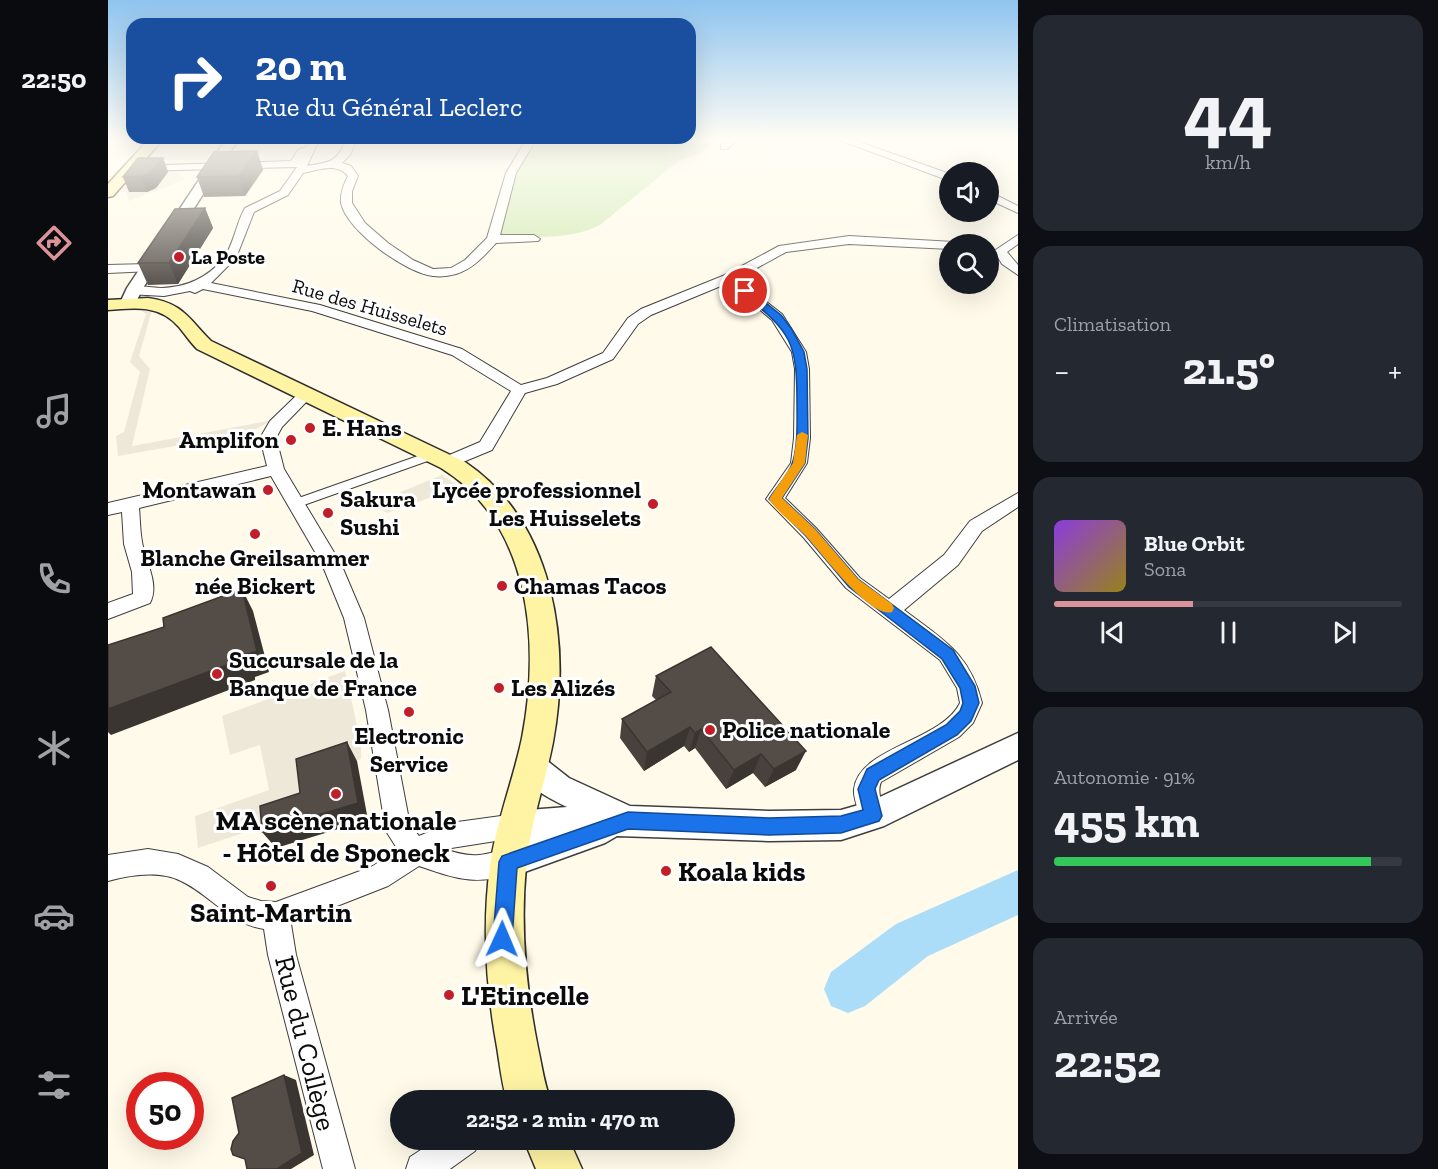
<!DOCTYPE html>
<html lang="fr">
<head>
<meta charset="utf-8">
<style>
  body { margin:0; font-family:"Zilla Slab",serif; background:#242831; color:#f1f3f6; height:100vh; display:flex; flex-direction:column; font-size:22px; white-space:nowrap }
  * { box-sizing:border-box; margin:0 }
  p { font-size:20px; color:#9ea1a6 }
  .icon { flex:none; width:33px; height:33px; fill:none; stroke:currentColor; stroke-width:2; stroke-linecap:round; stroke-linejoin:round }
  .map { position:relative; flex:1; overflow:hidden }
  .side { display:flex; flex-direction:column; gap:15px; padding:15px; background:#0d0f14; width:420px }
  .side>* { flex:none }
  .banner { position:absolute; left:18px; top:18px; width:570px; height:126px; border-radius:18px; box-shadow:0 6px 24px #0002; background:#1a4fa0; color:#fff; overflow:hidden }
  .controls { position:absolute; left:831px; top:162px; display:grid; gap:12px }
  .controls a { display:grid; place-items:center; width:60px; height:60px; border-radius:50%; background:#171b24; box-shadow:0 6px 24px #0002; font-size:30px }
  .speed { position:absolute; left:18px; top:1072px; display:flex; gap:12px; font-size:30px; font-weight:700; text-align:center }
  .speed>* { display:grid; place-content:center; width:78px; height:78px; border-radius:50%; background:#171b24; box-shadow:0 6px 24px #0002; line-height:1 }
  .speed .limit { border:9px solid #d22; background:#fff; color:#111 }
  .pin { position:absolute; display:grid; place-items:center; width:51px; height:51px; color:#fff; margin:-26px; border:3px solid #fff; border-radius:50%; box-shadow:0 2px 6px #0007 }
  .me { position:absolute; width:66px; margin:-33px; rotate:1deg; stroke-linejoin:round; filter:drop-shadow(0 0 4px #0008) }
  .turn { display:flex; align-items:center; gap:21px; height:126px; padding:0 30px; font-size:27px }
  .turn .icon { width:78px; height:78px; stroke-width:2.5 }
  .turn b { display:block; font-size:42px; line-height:51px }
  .big { font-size:45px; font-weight:700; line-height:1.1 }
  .side .tile { flex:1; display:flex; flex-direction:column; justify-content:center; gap:9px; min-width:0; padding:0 21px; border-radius:18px; background:#242831 }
  .side .dial { align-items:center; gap:0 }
  .dial b { font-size:78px; line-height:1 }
  .song { display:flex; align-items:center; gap:18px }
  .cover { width:72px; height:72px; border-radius:9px; background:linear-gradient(135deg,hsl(270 70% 55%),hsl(50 70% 35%)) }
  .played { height:6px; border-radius:3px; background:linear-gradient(90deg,#db9399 40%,#363941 40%) }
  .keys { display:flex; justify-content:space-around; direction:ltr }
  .heat { display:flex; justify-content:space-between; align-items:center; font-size:33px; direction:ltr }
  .charge { height:9px; border-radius:4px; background:linear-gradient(90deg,#34c759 91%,#363941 0) }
  .trip { position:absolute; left:282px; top:1090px; width:345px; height:60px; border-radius:30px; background:#171b24; box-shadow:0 6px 24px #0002; font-weight:700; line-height:60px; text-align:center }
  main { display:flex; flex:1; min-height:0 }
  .tabs { display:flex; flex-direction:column; width:108px; justify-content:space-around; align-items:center; background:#090b0e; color:#9ea1a6 }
  .tabs .icon { width:42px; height:42px }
  .tabs .active { color:#db9399 }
  .tabs b { font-size:27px; color:#f1f3f6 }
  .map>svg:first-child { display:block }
</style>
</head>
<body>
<main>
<nav class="tabs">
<b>22:50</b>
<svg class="icon active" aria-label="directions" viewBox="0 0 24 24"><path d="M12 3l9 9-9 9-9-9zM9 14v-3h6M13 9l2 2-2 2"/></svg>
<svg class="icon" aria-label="music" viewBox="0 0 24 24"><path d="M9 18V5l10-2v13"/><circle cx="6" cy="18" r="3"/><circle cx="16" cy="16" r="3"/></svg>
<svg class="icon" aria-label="phone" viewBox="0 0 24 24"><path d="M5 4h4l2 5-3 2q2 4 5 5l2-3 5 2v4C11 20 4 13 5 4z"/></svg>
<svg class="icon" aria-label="climate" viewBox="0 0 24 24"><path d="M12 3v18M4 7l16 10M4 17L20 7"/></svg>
<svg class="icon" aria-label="car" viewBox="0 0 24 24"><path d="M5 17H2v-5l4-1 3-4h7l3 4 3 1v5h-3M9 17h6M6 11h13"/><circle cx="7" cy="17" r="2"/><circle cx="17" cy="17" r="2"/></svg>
<svg class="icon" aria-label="filters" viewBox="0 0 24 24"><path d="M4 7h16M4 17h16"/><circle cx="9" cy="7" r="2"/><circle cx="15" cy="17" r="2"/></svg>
</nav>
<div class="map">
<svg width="910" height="1169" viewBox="0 0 910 1169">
  <rect width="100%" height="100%" fill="#fffae9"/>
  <path fill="#d0eab1" d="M429 138H609L596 151 570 161 492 225C463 240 422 238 390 234 400 200 407 166 429 138Z"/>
  <g fill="#eee8d9">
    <polygon points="64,169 78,179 21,201 18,192 9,193 26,172"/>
    <polygon points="33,310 44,310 31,356 42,369 24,446 165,420 148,429 125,432 124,436 10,456 8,436 16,432 32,372 22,362 38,314"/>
    <polygon points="334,475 352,487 279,513 264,504"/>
    <polygon points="237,671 253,744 253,759 200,777 204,810 90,848 87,816 161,790 152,745 122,755 114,716"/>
  </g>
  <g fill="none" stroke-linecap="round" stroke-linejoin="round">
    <polygon fill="#abddf9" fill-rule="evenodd" points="910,870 910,915 820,956 757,1006 740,1013 723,1006 716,989 723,972 788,924"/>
    <g stroke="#3e3e3e" stroke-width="2">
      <polygon id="pedestrian" points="324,451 330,455 328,458 193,506 189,507 183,503 185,500"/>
    </g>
    <g stroke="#3e3e3e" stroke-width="2">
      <g id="minor">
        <path d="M202 138H212L199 166C224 162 229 162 239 138H249L242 155 234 163 243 166 250 176 244 191V203L257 223 280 243 305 260 325 269 343 268 357 260 379 238 398 173 419 138H429L408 173 392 235H426L432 239 430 241 388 243C377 255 365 269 348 274 341 276 333 277 325 276 298 273 239 231 233 203 232 193 236 184 240 176 229 162 210 170 195 173L180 195 146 212 128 258 103 283 212 305 354 349 413 385 439 378 495 353 520 318 533 309 617 275 671 246 741 236 846 242 848 244H842V249L741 244 678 252 629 279 674 314 698 352 701 369 702 438 699 463 677 498 708 528 752 578 781 599 836 555 862 521 910 493V507L874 531 850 565 796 610C834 639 862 653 874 703L865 723 851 737 773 782C767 796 780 809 774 825L765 828 756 825C752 815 745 799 746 789 751 747 834 741 852 703L849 688 832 660 738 588 696 538 658 499 683 463 686 438 687 369 684 352 664 320 620 283 543 315 530 324 505 359 449 384 417 393 384 450 338 469 332 467 330 463 332 459 372 442 403 391 344 355 204 311 95 289 87 293 82 291 56 296 20 294 19 291C27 283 43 288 54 288 79 287 99 278 115 259 126 245 128 223 137 208L172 191 189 167 31 171 27 170V166L183 161 190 150 198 147Z"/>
        <polygon points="622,138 633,138 619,149 613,149 613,145"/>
        <polygon points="726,138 740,138 842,174 842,181"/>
        <polygon points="880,191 910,206 910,213 880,199"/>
        <polygon points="910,235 910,244 899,252 910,265 910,275 894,264 886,251"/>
        <polygon points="40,264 44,265 46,268 44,271 0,273 0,265"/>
        <path d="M197 390 205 395 174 427 168 438 176 469 233 564 256 618 280 710 302 825 311 836 342 823 407 814 416 817 419 826 416 835 407 838 337 849C348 853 359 856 371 855 385 854 395 847 409 853L413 862 409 871C370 887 349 879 311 866L280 886 183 924 188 955 247 1169H215L160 955 156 929C121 924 103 895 73 881 51 870 22 875 0 881V855L40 849 70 854 100 867 140 897 153 901 168 902 263 867 290 850 278 831 258 710 236 618 214 564 163 476 31 508C32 519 32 531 34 542 37 561 52 584 42 603L0 619V603L25 594 24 572 16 544 14 512 0 515V503L159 466 152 438 162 421 192 392Z"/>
        <polygon points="328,1140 372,1140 367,1151 342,1169 298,1169 302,1157"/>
      </g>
    </g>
    <g stroke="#3e3e3e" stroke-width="3">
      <g id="tertiary">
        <polygon points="119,138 131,138 35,288 26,306 14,306 12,303 19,288"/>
        <path d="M910 733V760L776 826 733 840 661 841 509 836 497 843 400 878 389 873 384 862 389 851 419 840 407 841 396 837 392 826 396 815 407 811 459 807C440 798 417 786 408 766L413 756 423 753 433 756 461 778 522 806 661 811 733 810 761 802Z"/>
      </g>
    </g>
    <g stroke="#2d2d2d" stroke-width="3">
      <g id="secondary">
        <polygon points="42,138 56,138 5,196 0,197 0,184"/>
        <path d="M40 298C75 303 80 318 103 341L357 462C447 523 463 644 445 742 437 784 422 824 418 867 412 928 418 988 430 1048 434 1066 436 1084 443 1101H399C394 1084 392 1066 389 1047 378 987 374 927 382 866 388 823 405 781 414 738 432 644 424 524 333 468L89 349C82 342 77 334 71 327 51 304 27 308 0 310V300Z"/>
        <polygon points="416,1140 461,1140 474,1169 428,1169"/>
      </g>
    </g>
    <use href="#pedestrian" fill="#fff" fill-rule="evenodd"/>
    <use href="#minor" fill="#fff" fill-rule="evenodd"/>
    <use href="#tertiary" fill="#fff" fill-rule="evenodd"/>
    <use href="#secondary" fill="#fff3a4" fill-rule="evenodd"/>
  </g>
  <g fill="#48413d">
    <polygon points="149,151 155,170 137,196 96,197 89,177"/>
    <polygon points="55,158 60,172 48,188 39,192 21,192 15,177"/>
    <polygon points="97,208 105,228 70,284 40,285 30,263"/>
    <polygon points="548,676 688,770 657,787 645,773 618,789 587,748 581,752 576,746 536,771 512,738 514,719 548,700 544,696"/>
  </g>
  <g fill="#3b3532">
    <polygon points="149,151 155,170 137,196 131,176"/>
    <polygon points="55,158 60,172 48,188 39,192 33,177"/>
    <polygon points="97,208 105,228 70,284 61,263"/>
    <polygon points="134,589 145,611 161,672 147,677 147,680 3,735 0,732 0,709"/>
    <polygon points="582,727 576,746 536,771 539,752"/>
    <polygon points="593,729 587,748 581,752 587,733"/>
    <polygon points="239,742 249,761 260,820 168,848 154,832 250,803"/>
    <polygon points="698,751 688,770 657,787 666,769"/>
    <polygon points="653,754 645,773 618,789 626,770"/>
    <polygon points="176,1075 188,1080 206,1155 183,1169 169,1169"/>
  </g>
  <g fill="#544c47" stroke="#3b3532" stroke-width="1.5">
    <polygon points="149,151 131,176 89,177 106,152"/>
    <polygon points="30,158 55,158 42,173 33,177 15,177"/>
    <polygon points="97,208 61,263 30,263 67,209"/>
    <polygon points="134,589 149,651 134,656 135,659 0,709 0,645 56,627 55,618"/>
    <polygon points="603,647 698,751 666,769 653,754 626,770 593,729 587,733 582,727 539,752 514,719 563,692 548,676"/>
    <polygon points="239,742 250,803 154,832 152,806 192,793 188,759"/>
    <polygon points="176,1075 194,1153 169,1169 139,1169 137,1159 125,1155 123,1149 125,1141 131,1133 124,1098"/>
  </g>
  <linearGradient id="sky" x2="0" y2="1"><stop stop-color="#8fc4ef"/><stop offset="0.46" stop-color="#fffdf5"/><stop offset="1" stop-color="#fffdf5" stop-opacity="0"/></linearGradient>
  <rect width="910" height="302" fill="url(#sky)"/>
  <path fill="#1a73e8" stroke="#114b97" stroke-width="1.5" d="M634 289H640L673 315 683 328 696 352 699 369 700 438 697 463 674 498 707 529 750 579 845 650 867 686 871 703 863 721 849 735 771 780 767 789 774 816 771 821 733 833 661 835 520 829 409 868 404 939 401 946 394 949 388 946 385 939 391 862 394 856 520 812 661 818 733 816 755 810 750 789 759 769 838 725 852 711 855 703 852 688 834 659 741 587 698 536 661 499C668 487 682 474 685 461 690 443 689 423 689 405 689 341 684 333 634 293Z"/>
  <path fill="#f59e0b" d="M694 432 700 435 697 463 674 498 707 529 750 579 784 604 786 608 784 612C762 619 712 551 697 535 685 523 670 513 661 499L685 463 689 435Z"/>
  <g fill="#c01e28" stroke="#fff" stroke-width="2">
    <circle cx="71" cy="257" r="6"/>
    <circle cx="202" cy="428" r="6"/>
    <circle cx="183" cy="440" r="6"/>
    <circle cx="160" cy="490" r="6"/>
    <circle cx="545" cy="504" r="6"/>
    <circle cx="220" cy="513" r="6"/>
    <circle cx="147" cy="534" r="6"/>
    <circle cx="394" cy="586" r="6"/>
    <circle cx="109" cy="674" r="6"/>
    <circle cx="391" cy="688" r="6"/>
    <circle cx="301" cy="712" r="6"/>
    <circle cx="602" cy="730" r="6"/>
    <circle cx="228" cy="794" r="6"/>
    <circle cx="558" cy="871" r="6"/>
    <circle cx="163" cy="886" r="6"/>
    <circle cx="341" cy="995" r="6"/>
  </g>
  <g text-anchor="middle" stroke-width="6" stroke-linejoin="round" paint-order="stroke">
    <g font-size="20" font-weight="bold" fill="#0b0b0b" stroke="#fff" text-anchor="start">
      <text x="83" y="264">La Poste</text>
    </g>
    <g font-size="20" fill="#0b0b0b" stroke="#fff">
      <text transform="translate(262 307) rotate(16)" y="7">Rue des Huisselets</text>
    </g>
    <g font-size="24" font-weight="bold" fill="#0b0b0b" stroke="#fff" text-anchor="start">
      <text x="214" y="436">E. Hans</text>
      <text x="171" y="448" text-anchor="end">Amplifon</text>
      <text x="148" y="498" text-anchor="end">Montawan</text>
      <text x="533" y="498" text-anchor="end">Lycée professionnel<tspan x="533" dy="28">Les Huisselets</tspan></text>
      <text x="232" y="507">Sakura<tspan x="232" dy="28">Sushi</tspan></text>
      <text x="147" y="566" text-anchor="middle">Blanche Greilsammer<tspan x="147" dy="28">née Bickert</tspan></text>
      <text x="406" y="594">Chamas Tacos</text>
      <text x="121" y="668">Succursale de la<tspan x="121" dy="28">Banque de France</tspan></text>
      <text x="403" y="696">Les Alizés</text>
      <text x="614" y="738">Police nationale</text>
      <text x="301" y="744" text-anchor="middle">Electronic<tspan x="301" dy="28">Service</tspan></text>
    </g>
    <g font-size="28" font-weight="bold" fill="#0b0b0b" stroke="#fff">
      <text x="228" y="830">MA scène nationale<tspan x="228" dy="32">- Hôtel de Sponeck</tspan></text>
      <text x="570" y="881" text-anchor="start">Koala kids</text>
      <text x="163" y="922">Saint-Martin</text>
      <text x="353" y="1005" text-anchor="start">L'Etincelle</text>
    </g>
    <g font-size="28" fill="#0b0b0b" stroke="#fff">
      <text transform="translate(198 1043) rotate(76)" y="10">Rue du Collège</text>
    </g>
  </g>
</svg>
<div class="controls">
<a><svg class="icon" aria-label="sound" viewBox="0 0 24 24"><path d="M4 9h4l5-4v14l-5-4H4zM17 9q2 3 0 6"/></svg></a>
<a><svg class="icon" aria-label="search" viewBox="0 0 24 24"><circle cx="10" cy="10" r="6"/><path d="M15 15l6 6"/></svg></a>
</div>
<div class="speed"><div class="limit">50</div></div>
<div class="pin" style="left:637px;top:291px;background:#d93025"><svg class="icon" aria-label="arrive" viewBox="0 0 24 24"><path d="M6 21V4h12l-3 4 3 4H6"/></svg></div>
<svg class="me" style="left:394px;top:939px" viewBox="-20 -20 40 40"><path d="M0-17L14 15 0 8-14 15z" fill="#1a73e8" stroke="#fff" stroke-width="4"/></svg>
<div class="trip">22:52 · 2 min · 470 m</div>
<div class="banner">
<div class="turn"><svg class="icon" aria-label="right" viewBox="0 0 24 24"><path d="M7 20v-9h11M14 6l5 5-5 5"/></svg><div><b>20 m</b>Rue du Général Leclerc</div></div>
</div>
</div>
<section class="side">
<div class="tile dial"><b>44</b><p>km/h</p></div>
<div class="tile"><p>Climatisation</p>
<div class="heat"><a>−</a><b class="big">21.5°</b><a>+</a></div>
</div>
<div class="tile">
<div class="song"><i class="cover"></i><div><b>Blue Orbit</b><p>Sona</p></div></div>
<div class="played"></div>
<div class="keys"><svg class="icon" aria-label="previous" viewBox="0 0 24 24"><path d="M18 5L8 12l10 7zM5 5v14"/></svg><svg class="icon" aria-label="pause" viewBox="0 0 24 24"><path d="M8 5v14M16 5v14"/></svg><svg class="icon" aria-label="next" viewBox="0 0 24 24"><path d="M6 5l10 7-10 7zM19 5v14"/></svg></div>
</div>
<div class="tile"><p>Autonomie · 91%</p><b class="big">455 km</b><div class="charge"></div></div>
<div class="tile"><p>Arrivée</p><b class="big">22:52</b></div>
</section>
</main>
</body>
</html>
